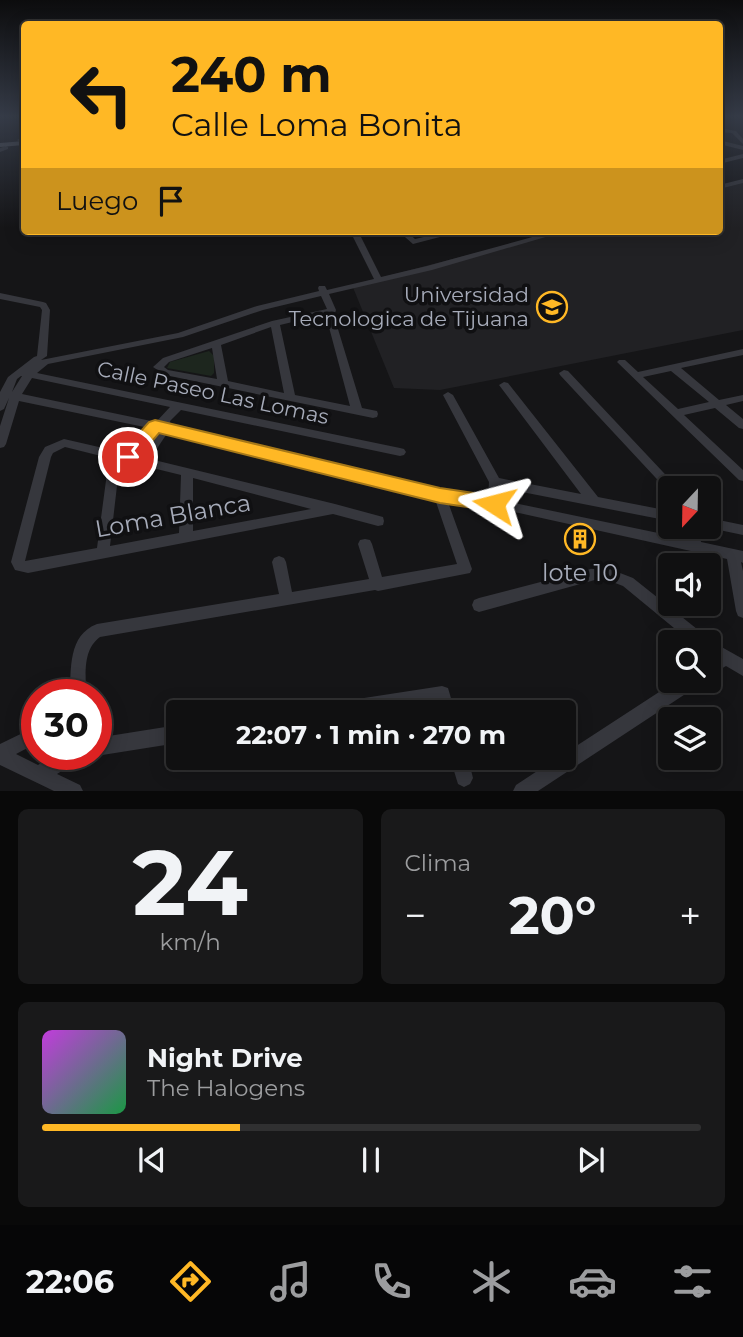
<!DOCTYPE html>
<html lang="es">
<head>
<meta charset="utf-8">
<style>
  body { margin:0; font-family:Montserrat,sans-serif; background:#19191a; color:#f1f3f6; height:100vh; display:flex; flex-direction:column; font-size:26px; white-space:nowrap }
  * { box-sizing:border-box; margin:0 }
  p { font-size:23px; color:#9c9d9f }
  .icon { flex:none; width:38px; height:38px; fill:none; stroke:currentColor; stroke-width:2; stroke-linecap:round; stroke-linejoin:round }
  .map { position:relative; height:791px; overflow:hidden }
  .details { display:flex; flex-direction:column; gap:18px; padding:18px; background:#090909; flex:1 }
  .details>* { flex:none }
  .hud { position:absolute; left:21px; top:21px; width:702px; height:214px; border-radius:7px; box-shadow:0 4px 18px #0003,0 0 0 2px #303031; background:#ffb825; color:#111; overflow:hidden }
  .needle { width:46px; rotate:202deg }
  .buttons { position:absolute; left:658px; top:476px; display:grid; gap:14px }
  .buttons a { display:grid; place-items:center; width:63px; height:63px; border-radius:7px; background:#101011; box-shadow:0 4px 18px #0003,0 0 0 2px #303031; font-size:35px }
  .speed { position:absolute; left:21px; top:679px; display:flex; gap:14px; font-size:35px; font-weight:700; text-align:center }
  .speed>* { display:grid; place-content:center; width:91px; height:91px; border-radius:50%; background:#101011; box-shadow:0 4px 18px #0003,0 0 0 2px #303031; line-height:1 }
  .speed .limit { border:10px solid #d22; background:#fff; color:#111 }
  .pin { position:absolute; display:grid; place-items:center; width:60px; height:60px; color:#fff; margin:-30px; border:4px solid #fff; border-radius:50%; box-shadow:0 2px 7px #0007 }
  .me { position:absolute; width:77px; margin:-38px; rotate:279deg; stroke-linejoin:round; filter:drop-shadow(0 0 5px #0008) }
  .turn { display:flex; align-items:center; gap:24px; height:147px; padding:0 35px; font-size:32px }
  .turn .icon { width:91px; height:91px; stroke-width:2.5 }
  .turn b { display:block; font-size:49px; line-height:60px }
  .then { display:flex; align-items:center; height:66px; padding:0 35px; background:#0003; gap:14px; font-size:26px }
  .big { font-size:52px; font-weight:700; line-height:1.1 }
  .details .tile { flex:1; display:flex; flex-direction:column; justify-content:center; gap:10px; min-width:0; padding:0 24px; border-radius:10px; background:#19191a }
  .details .dial { align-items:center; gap:0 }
  .dial b { font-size:91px; line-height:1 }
  .song { display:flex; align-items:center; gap:21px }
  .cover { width:84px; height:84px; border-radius:10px; background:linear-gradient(135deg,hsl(290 70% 55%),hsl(140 70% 35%)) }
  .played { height:7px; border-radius:4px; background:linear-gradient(90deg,#ffb825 30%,#303031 30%) }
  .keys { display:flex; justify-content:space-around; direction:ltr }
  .heat { display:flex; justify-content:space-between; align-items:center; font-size:38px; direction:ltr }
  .details .tiles { flex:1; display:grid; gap:18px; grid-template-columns:1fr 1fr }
  .tile:last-child { grid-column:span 2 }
  .trip { position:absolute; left:166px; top:700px; width:410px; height:70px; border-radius:7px; background:#101011; box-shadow:0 4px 18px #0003,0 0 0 2px #303031; font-weight:700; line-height:70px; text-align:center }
  .dock { display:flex; height:112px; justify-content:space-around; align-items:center; background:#060607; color:#9c9d9f }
  .dock .icon { width:49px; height:49px }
  .dock .selected { color:#ffb825 }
  .dock b { font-size:32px; color:#f1f3f6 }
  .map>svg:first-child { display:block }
</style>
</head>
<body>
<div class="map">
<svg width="743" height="791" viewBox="0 0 743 791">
  <rect width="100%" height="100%" fill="#151517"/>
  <polygon fill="#212124" points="743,180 743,330 440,390 394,388 352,285 561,231 719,231 719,186"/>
  <polygon fill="#1d261e" points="209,351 214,356 214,373 211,376 167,368 170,362"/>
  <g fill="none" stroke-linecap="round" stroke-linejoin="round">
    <g fill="#36373d" fill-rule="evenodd">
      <polygon points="719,128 736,131 743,139 743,144 732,133 719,132"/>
      <polygon points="24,136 24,140 20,142 17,140"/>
      <polygon points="719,140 743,146 743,150 719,144"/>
      <polygon points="6,146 8,147 8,149 0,152 0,148"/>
      <polygon points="743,154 743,158 719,164 719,160"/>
      <polygon points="743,179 743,183 719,189 719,185"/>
      <path d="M350 231H358L381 277 427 266 554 231H566L432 270 329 294 336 310 334 316 362 408 377 411 378 414 377 417 373 418 165 375 153 367 163 358 272 321 327 309 321 296 263 310 183 337 48 364 37 373 400 448 404 449 406 452 404 455 400 456 181 410 170 421 171 426 440 491 488 498 489 482 443 395 448 392 453 395 499 478 581 494 499 385 504 382 508 383 598 497 670 511V521L501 488 500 500 687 539 686 527H698L701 542 743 551V563L741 562 743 571V618L738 616 736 611 727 559 519 513 448 502 472 569 470 573 378 591 375 590 100 637C82 650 86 675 86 695H70C71 669 68 635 97 624L279 594 272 562 274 558 279 556 284 558 286 562 292 592 369 579 358 544 360 540 365 539 370 540 372 544 382 577 457 564 435 499 168 432 150 459 335 504 383 517 384 521 383 525 378 526 333 514 28 573 15 570 11 562 39 457 45 447 64 439 125 453 149 428 19 401 6 444 4 447 0 448V426L9 398 4 409 0 411V392L8 377 34 357 37 356 42 310 40 307 0 299V293L43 302 46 303 50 310 47 356 41 360 178 333 257 306 319 291 318 288 319 286H325L327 290 374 279ZM326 314V316L350 406 295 395 280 325ZM271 327 284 393 228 381 221 345ZM212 348 217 379 168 370 164 367 169 362ZM21 376H22L12 392 17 379ZM32 378 170 407 156 422 22 394ZM148 443 139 456H136ZM65 447 109 458 97 548 25 561 51 457 53 453ZM120 460 181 475 179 533 110 546ZM193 478 311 509 193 531Z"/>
      <polygon points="398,231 406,231 415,239 450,231 463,231 413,244"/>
      <path d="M743 349V355L681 368 719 400 743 395V401L726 405 743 419V429L739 428 715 408 684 415 743 470V481L739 480 617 362 619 360H625L638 372ZM671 371 709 402 678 409 643 377Z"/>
      <polygon points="564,370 568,371 678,488 670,488 670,492 668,491 560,375 559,373"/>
      <polygon points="709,518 743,525 743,535 705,527 709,527"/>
      <polygon points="602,566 633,578 707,637 709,640 743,659 743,676 726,666 709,676 709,659 712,657 709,655 709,642 691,642 623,586 602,578 479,612 474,610 472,605 474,600 479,598"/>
      <polygon points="676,681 698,681 696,687 538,791 513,791 516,785 557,758 564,758 564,754"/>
      <polygon points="442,686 448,688 455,712 439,712 436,703 377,712 317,712 319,706 325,704"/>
      <polygon points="178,725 178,743 96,756 93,754 96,754 96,738"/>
      <polygon points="37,726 37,743 16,754 38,765 56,754 82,754 79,760 57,774 80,785 83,791 54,791 0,765 0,744"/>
      <polygon points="450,758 468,758 473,778 470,784 464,787 458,784"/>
    </g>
    <polygon fill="#51545c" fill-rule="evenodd" points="24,141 24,145 0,147 0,143"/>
  </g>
  <linearGradient id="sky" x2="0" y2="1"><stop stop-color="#0c0c0d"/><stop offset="0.51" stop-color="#353b47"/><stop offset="1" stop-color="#353b47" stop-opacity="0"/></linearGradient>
  <rect width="743" height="228" fill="url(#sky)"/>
  <polygon fill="#ffb825" stroke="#a67818" stroke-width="2" points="155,420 440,488 494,496 501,499 504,504 501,509 494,511 440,503 159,433 134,462 121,462 119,457 121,453 149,422"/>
  <defs>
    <g id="university-ring" transform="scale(1.575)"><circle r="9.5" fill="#101012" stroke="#ffb825" stroke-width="1.5"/><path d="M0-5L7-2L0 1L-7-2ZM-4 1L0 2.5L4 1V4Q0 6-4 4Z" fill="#ffb825"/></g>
    <g id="building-ring" transform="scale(1.575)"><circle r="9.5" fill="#101012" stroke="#ffb825" stroke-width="1.5"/><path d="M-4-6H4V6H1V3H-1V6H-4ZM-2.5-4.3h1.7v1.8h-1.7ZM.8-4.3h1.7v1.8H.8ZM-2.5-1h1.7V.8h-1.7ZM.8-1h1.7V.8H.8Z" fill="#ffb825"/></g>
  </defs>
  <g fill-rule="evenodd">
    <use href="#university-ring" x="552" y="307"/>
    <use href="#building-ring" x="580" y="539"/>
  </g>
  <g text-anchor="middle" stroke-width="7" stroke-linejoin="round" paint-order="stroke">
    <g font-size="21" fill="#a6abb9" stroke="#101012" text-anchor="end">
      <text x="529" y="302">Universidad<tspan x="529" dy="24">Tecnologica de Tijuana</tspan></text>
    </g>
    <g font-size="21" fill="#a6abb9" stroke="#101012">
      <text transform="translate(213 393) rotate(12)" y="7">Calle Paseo Las Lomas</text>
    </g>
    <g font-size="24" fill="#a6abb9" stroke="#101012">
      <text transform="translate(173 516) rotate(-10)" y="8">Loma Blanca</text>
    </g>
    <g font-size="24" fill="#a6abb9" stroke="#101012">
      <text x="580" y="581">lote 10</text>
    </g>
  </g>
</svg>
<div class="buttons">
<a><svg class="needle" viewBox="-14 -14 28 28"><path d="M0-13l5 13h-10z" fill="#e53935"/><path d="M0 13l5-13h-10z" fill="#9c9d9f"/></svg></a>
<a><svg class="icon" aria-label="sound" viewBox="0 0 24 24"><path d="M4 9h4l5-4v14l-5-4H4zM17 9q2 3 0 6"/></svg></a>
<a><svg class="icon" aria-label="search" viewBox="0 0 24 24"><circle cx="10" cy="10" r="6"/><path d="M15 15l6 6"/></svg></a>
<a><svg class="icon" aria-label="layers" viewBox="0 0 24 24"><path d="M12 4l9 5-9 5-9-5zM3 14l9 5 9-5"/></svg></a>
</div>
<div class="speed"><div class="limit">30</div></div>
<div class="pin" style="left:128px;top:457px;background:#d93025"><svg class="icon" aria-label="arrive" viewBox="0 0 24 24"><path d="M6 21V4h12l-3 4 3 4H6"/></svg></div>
<svg class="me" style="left:494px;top:504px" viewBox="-20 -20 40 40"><path d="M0-17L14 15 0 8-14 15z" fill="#ffb825" stroke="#fff" stroke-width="4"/></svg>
<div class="trip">22:07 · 1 min · 270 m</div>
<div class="hud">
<div class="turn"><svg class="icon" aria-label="left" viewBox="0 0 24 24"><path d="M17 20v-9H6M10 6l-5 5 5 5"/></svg><div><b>240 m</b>Calle Loma Bonita</div></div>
<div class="then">Luego<svg class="icon" aria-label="arrive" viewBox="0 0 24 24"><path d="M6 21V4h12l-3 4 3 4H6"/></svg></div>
</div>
</div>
<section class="details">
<div class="tiles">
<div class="tile dial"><b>24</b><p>km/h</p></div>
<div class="tile"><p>Clima</p>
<div class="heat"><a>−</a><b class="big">20°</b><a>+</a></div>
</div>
<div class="tile">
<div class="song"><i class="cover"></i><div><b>Night Drive</b><p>The Halogens</p></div></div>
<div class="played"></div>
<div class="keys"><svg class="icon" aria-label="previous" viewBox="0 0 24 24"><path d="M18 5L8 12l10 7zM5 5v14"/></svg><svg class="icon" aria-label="pause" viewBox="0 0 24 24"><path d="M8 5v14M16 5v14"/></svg><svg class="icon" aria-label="next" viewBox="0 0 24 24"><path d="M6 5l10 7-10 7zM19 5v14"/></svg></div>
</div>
</div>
</section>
<nav class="dock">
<b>22:06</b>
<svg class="icon selected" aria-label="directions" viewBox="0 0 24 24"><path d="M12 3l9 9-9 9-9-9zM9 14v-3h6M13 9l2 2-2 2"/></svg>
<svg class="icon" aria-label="music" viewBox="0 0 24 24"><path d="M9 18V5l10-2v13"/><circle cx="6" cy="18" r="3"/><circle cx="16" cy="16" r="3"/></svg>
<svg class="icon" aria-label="phone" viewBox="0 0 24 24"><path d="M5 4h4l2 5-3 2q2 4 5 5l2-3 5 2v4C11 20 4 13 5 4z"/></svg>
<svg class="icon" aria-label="climate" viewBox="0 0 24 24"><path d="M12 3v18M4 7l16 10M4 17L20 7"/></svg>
<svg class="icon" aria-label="car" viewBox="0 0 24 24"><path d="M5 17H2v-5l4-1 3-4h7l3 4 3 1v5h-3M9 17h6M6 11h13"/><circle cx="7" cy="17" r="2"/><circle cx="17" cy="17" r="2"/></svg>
<svg class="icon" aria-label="filters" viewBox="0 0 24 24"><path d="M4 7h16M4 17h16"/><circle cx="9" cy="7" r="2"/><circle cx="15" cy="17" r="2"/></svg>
</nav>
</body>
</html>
